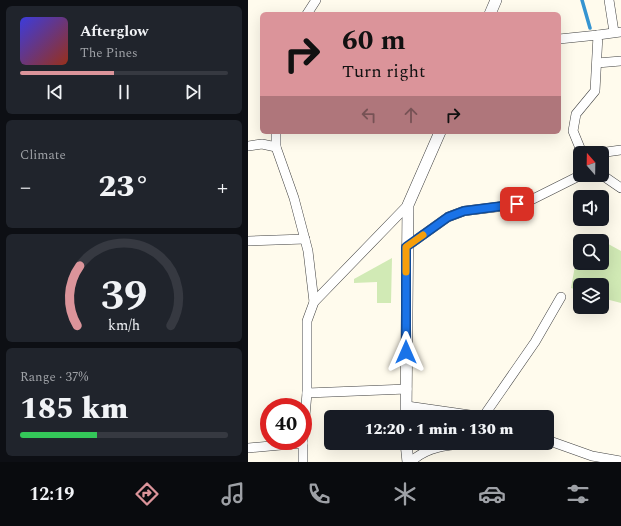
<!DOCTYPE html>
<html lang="en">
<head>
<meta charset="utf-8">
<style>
  body { margin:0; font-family:Spectral,serif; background:#20242c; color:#f1f3f6; height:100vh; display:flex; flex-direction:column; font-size:15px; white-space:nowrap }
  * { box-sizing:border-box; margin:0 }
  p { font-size:13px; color:#9ea1a6 }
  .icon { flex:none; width:22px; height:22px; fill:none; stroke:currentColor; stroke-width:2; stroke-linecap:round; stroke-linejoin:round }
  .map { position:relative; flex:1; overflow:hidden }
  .panel { display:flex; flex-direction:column; gap:6px; padding:6px; background:#0d0f14; width:248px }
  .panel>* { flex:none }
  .guide { position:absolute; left:12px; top:12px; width:301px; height:122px; border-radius:6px; box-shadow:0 4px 16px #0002; background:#db949a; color:#111; overflow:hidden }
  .needle { width:26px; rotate:340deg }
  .controls { position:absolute; left:325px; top:146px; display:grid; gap:8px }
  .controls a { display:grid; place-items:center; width:36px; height:36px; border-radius:6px; background:#171b24; box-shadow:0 4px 16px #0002; font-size:20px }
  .speed { position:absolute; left:12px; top:398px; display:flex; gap:8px; font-size:20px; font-weight:700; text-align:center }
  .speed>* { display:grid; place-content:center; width:52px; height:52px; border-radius:50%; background:#171b24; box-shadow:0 4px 16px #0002; line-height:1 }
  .speed .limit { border:6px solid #d22; background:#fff; color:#111 }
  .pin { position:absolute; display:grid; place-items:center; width:34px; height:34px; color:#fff; margin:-17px; border-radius:8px; box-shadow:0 2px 6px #0006 }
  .me { position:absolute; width:44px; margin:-22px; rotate:0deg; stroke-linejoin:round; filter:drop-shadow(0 0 3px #0008) }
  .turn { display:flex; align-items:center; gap:14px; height:84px; padding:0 16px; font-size:18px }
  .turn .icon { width:52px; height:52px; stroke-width:2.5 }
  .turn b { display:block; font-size:28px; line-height:34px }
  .lanes { display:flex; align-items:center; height:38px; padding:0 16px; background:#0003; justify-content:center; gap:20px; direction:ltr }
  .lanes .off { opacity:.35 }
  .big { font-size:30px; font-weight:800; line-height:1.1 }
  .panel .widget { flex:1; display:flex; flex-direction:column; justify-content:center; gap:6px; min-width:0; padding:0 14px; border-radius:6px; background:#20242c }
  .panel .dial { align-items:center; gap:0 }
  .dial svg { height:104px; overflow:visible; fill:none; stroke:#363941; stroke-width:7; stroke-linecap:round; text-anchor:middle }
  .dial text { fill:#f1f3f6; stroke:none }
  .song { display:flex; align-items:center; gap:12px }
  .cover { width:48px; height:48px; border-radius:6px; background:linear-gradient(135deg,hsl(240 70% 55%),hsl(10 70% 35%)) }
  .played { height:4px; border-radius:2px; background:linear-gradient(90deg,#db949a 45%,#363941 45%) }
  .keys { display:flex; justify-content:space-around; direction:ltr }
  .heat { display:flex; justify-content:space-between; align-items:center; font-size:22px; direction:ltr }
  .charge { height:6px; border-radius:3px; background:linear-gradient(90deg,#34c759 37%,#363941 0) }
  .trip { position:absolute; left:76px; top:410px; width:230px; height:40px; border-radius:6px; background:#171b24; box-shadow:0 4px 16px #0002; font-weight:800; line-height:40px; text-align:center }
  .tab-bar { display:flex; height:64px; justify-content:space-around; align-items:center; background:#090b0e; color:#9ea1a6 }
  .tab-bar .icon { width:28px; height:28px }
  .tab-bar .on { color:#db949a }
  .tab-bar b { font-size:18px; color:#f1f3f6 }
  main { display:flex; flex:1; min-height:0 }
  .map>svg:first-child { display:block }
</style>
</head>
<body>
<main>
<section class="panel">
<div class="widget">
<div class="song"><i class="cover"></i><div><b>Afterglow</b><p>The Pines</p></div></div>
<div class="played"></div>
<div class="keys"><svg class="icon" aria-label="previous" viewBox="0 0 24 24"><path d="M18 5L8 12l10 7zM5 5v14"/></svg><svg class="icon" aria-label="pause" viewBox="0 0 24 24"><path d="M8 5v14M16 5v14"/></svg><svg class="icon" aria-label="next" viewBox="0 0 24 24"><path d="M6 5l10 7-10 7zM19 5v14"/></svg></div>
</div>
<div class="widget"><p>Climate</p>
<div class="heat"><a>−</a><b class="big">23°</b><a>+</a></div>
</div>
<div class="widget dial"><svg viewBox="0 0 100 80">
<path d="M14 69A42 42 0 1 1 86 69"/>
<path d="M14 69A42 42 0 0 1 16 23" stroke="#db949a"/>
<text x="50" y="56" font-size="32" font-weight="700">39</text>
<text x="50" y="72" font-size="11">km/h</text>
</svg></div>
<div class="widget"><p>Range · 37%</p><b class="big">185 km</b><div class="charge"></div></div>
</section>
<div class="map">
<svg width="373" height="462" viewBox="0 0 373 462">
  <rect width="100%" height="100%" fill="#fffbed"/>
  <g fill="#d1eab5" fill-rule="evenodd">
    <path d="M332 238 353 240 373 251V303L354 298V285H332V291L323 288ZM332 241H354V263H332Z"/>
    <polygon points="144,258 143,303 129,303 129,282 106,283 106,279"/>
  </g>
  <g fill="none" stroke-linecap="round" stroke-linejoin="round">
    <polyline stroke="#3594d1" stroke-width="3.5" points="334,0 342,28"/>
    <g stroke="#404040" stroke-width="10">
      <g id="minor">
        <polyline points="361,0 366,32"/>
        <polyline points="59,14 68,0"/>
        <polyline points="311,39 350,35"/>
        <polyline points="349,63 373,61"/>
        <polyline points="28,132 28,147"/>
        <polyline points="0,146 14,144 28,147 46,198 60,251 66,302"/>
        <polyline points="334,153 325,131 328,114 347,91 350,35 373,32"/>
        <polyline points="351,153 373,150"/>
        <polyline points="354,175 373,188"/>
        <polyline points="0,241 57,239"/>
        <polyline points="158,247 200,217 216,211 257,206 281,201 333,175"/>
        <polyline points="59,393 159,389"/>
        <polyline points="159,406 236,417"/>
        <polyline points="235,417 287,342 313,297"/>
        <polyline points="55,439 59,393 59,321 66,302 160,205"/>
        <polyline points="299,440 344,456 373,461"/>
        <polyline points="55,441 55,462"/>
        <polyline points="0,448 55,443"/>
        <path d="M163 462C180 445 204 445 227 443"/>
      </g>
    </g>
    <g stroke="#404040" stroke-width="12">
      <g id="tertiary">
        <polyline points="242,14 248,0"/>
        <polyline points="158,417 160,205 192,132"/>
        <polyline points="158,443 160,462"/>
      </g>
    </g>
    <use href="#minor" stroke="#fff" stroke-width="9"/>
    <use href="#tertiary" stroke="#fff" stroke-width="11"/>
  </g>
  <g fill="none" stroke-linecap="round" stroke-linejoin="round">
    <g stroke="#114b97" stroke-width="10">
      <polyline id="route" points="158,352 158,247 200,217 216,211 269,204"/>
    </g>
    <use href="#route" stroke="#1a73e8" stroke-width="7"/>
    <polyline stroke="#f59e0b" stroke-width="7" points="158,272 158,247 175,235"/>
  </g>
</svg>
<div class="controls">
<a><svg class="needle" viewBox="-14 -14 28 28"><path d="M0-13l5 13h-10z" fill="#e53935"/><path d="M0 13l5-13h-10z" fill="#9ea1a6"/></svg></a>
<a><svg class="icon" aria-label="sound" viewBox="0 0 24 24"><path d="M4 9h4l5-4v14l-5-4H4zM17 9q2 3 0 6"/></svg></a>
<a><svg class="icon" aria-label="search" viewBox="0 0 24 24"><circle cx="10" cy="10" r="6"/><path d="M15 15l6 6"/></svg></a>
<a><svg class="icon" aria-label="layers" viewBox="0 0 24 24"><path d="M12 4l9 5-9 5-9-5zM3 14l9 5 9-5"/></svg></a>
</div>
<div class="speed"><div class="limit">40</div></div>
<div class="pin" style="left:269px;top:204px;background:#d93025"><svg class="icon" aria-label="arrive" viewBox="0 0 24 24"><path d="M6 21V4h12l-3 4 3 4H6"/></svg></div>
<svg class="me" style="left:158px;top:352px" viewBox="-20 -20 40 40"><path d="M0-17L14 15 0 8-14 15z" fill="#1a73e8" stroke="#fff" stroke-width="4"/></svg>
<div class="trip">12:20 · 1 min · 130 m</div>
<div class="guide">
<div class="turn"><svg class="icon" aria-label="right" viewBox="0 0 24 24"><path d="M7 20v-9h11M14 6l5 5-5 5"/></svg><div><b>60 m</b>Turn right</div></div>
<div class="lanes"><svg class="icon off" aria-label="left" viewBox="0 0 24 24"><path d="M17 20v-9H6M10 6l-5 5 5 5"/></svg><svg class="icon off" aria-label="ahead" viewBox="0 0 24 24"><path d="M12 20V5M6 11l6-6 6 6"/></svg><svg class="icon" aria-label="right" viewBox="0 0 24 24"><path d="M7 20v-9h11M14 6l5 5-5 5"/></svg></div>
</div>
</div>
</main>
<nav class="tab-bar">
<b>12:19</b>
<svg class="icon on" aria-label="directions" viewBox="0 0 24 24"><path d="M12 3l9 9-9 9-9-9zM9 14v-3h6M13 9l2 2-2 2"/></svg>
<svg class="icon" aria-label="music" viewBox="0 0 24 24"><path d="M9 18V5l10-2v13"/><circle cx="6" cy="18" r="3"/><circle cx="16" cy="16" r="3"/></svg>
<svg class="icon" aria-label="phone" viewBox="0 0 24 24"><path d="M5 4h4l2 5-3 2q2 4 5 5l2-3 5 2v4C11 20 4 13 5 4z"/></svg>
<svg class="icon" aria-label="climate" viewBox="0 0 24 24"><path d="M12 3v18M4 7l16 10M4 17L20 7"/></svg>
<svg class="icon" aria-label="car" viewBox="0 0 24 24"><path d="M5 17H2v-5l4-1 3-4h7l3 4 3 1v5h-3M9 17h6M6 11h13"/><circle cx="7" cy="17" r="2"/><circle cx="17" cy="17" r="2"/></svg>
<svg class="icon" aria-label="filters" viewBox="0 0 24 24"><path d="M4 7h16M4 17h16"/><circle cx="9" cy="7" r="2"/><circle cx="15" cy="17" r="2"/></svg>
</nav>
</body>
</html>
